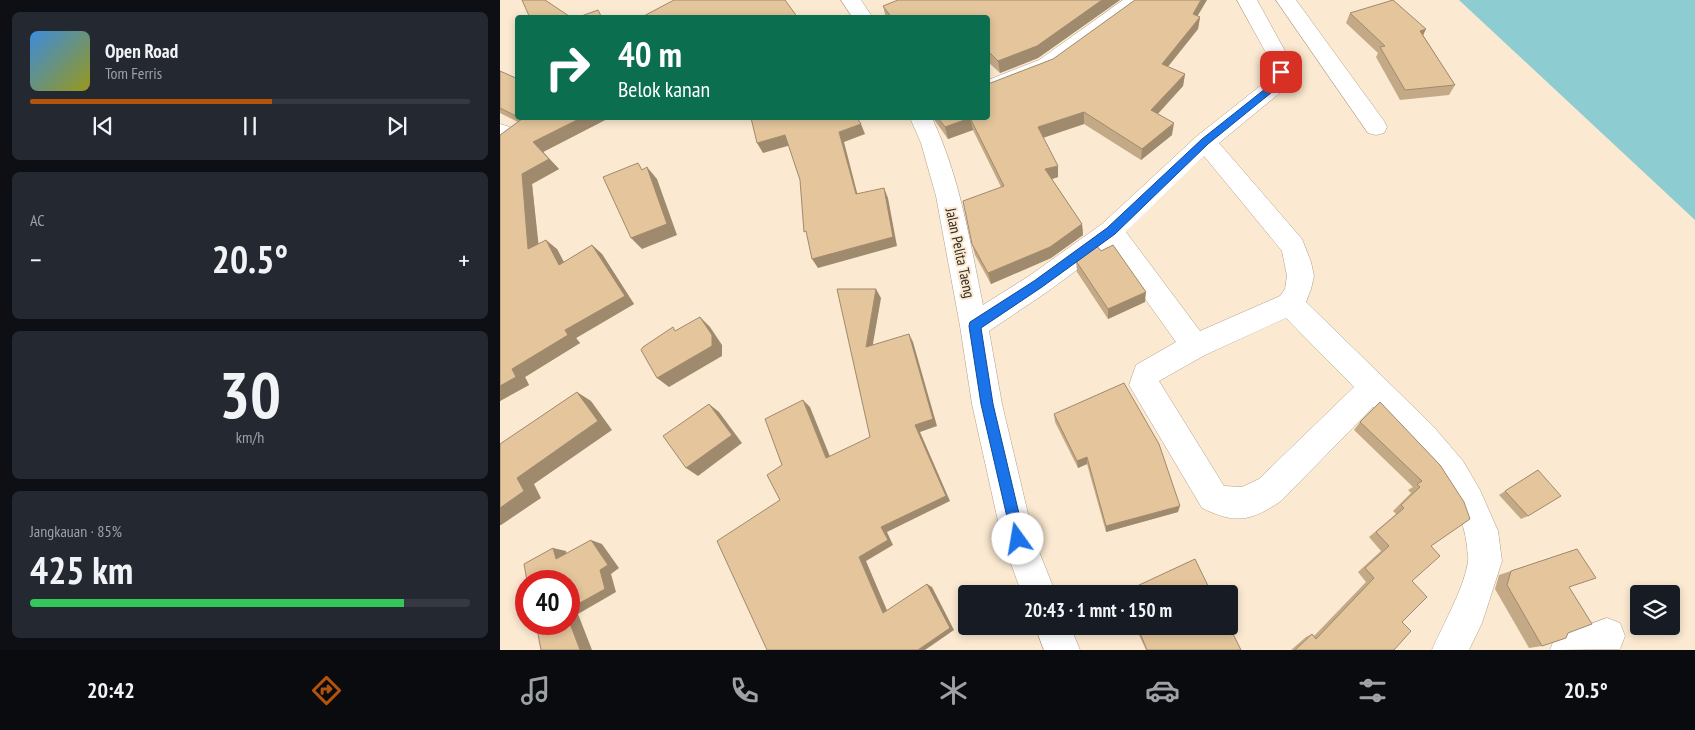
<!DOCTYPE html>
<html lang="id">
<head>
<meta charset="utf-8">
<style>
  body { margin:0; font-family:"PT Sans Narrow",sans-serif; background:#242831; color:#f1f3f6; height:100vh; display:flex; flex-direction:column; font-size:19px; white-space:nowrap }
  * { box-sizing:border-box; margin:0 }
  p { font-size:16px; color:#9ea1a6 }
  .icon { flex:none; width:28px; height:28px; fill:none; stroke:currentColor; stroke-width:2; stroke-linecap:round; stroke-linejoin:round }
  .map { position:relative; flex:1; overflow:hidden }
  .panel { display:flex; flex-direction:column; gap:12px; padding:12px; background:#0d0f14; width:500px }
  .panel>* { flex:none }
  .hud { position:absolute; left:15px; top:15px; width:475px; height:105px; border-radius:5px; box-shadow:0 2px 8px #0003; background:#0b6e4f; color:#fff; overflow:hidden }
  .controls { position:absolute; left:1130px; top:585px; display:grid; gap:10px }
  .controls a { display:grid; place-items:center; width:50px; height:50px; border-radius:5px; background:#171b24; box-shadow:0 2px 8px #0003; font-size:25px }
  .speed { position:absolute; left:15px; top:570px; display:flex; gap:10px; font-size:25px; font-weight:700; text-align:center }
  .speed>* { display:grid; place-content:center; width:65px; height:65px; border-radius:50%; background:#171b24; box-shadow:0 2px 8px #0003; line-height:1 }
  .speed .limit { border:8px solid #d22; background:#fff; color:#111 }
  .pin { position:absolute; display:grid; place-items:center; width:42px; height:42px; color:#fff; margin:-21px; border-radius:10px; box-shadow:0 2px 8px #0006 }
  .me { position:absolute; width:55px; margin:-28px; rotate:347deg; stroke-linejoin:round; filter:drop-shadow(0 0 4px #0008) }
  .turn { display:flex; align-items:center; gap:18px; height:105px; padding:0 20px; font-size:22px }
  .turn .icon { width:65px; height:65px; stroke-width:2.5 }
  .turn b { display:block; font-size:35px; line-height:42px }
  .big { font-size:38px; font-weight:800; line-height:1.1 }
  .panel .widget { flex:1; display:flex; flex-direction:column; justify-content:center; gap:8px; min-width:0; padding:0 18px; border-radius:8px; background:#242831 }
  .panel .dial { align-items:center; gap:0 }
  .dial b { font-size:65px; line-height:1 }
  .song { display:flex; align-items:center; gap:15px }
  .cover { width:60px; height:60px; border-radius:8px; background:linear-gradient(135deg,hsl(210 70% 55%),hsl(60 70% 35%)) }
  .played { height:5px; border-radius:2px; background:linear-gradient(90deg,#b45309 55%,#363941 55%) }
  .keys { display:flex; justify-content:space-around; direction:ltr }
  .heat { display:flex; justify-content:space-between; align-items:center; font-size:28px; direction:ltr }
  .charge { height:8px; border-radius:4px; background:linear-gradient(90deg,#34c759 85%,#363941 0) }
  .trip { position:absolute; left:458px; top:585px; width:280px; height:50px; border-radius:5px; background:#171b24; box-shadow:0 2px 8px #0003; font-weight:800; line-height:50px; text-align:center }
  .menu { display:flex; height:80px; justify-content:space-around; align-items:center; background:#090b0e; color:#9ea1a6 }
  .menu .icon { width:35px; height:35px }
  .menu .selected { color:#b45309 }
  .menu b { font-size:22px; color:#f1f3f6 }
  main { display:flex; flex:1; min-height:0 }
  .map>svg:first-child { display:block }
</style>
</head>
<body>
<main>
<section class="panel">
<div class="widget">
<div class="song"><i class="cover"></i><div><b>Open Road</b><p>Tom Ferris</p></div></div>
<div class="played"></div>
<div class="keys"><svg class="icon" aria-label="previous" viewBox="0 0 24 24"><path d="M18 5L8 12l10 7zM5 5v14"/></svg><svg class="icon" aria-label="pause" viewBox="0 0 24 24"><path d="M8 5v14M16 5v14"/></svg><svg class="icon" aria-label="next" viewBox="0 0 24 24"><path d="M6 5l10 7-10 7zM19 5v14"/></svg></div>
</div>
<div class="widget"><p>AC</p>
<div class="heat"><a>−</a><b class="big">20.5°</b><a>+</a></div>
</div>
<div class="widget dial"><b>30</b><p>km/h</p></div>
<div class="widget"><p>Jangkauan · 85%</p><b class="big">425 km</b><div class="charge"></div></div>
</section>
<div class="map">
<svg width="1195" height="650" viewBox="0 0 1195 650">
  <rect width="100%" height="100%" fill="#fbe9d1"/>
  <polygon fill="#8dccd1" points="959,0 1195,0 1195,220"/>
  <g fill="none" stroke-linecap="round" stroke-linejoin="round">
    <g stroke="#b1a08a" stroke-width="1">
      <g id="minor">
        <polygon points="341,0 361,0 373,18 353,18"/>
        <polygon points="623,0 646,0 643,4 553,70 488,95 488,80 539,60"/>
        <path d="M737 0H757L790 60 792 72 790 82 787 87 719 143 802 239 811 262 814 276 811 289 806 302 932 425 963 461 980 490 998 531 1002 561 982 623 969 650H932C944 622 963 591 968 562 969 557 967 552 967 547 962 491 911 445 873 407L781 501C750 522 735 524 702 508L629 385 636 365 676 342 608 247 547 292 489 331 502 404 534 539 556 594H522L502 539 472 404 460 326 436 196 421 143 410 118H432C460 177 470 242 483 305L529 276 602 224 697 136 769 79 770 60ZM704 156 782 251 787 276 785 289 780 296 700 331 626 232ZM786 318 854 387 759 479 742 487 724 486 659 381 705 355Z"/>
        <polygon points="776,0 796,0 884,121 887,127 884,133 876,135 868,133"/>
        <polygon points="0,124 10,127 13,133 8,146 0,148"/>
        <polygon points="1107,618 1120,623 1125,636 1120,649 1050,650 1055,637"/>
        <polygon points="535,626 570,626 580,650 544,650"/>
      </g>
    </g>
    <use href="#minor" fill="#fff" fill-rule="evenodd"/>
  </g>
  <g fill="#c4a986">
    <polygon points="398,0 620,0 538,58 500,73 488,62 488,18 386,18 383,6"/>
    <polygon points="850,13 923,35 955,85 949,95 900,100 876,57 878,53 846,23"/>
    <polygon points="698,16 700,17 698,29 668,67 685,74 683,86 658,114 672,135 641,160 584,124 543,138 558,177 552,179 582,224 583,235 551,258 491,284 475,255 472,244 501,187 473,130 448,139 433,118 488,118 553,59"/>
    <polygon points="0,71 18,118 109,118 43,152 59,169 32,184 38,244 57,249 64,262 92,245 102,254 134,304 76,338 80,343 25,377 29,385 0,401 0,135 18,122 0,113"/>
    <polygon points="601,251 645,302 608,319 577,272 576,261"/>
    <polygon points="554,414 678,512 606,532 587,464 578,468 555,422"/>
    <polygon points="860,422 940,465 931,546 912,581 894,650 791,650 806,637 812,634 814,636 866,582 858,572 881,551 869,537 896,514 893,511 911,493 908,490 913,487 854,430"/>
    <polygon points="1038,470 1028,516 1021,519 999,495"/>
    <polygon points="1077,549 1069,587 1042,646 1029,648 995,589 999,575"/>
    <polygon points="635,626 729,626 741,650 646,650"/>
  </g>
  <g fill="#a08a6d">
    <polygon points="602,0 620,0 538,58 500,73 498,61"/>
    <polygon points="701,0 707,0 691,27 693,14"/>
    <polygon points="700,17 698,29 660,76 662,64"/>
    <polygon points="926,29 921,40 920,31"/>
    <polygon points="685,74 683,86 650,122 651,110"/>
    <polygon points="584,112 584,124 539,139 538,127"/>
    <polygon points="81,118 109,118 43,152 59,169 32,184 40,258 28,249 22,174 33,142"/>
    <polygon points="470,118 473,130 448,139 445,127"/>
    <polygon points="674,123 672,135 641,160 642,149"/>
    <polygon points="361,124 365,134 344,142 360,204 356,194 339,132"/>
    <polygon points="285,135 291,145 263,153 257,143"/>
    <polygon points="558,166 558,177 546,181 545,169"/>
    <polygon points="147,167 157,179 177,235 142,249 131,238"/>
    <polygon points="384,188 388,198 397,246 318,268 312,259"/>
    <polygon points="582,224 583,235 551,258 491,284 488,273"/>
    <polygon points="46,240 57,249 70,274 59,265"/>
    <polygon points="92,245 102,254 134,304 76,338 80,343 25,377 29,385 0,401 0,386 12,369"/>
    <polygon points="376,289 381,298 371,355 366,347"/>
    <polygon points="646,292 645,302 608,319 608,309"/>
    <polygon points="200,317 210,327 222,345 222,356 169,387 157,378"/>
    <polygon points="409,334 413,342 437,426 420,432 450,501 387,532 393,545 366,561 389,615 383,613 359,557 381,527 415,425"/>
    <polygon points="77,392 91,401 112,430 34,484 41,498 1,525 0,525 0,508 17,478"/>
    <polygon points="303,400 310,407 333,464 326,458"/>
    <polygon points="209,404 219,412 242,443 198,476 186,468"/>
    <polygon points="587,457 587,464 578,468 577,461"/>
    <polygon points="680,506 678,512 606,532 606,526"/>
    <polygon points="91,540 102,544 119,568 111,574 116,592 78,614 92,650 80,650 69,621 69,609"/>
    <polygon points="53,548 66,551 68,563 56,559"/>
    <polygon points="427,584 432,587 454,630 425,650 418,650"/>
  </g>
  <g fill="#e4c59c" stroke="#a08a6d">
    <polygon points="22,0 45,0 72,18 30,18"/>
    <polygon points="174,0 285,0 298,18 140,18"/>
    <polygon points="398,0 602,0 537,46 498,61 488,51 488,18 392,18 383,6"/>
    <polygon points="635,0 701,0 693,14 700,17 662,64 685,74 651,110 674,123 642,149 584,112 538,127 558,166 545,169 582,224 550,247 488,273 472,244 463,201 504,186 470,118 445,127 438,118 488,118 488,84 553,59"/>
    <polygon points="893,0 926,29 920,31 955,85 905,90 880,47 885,46 850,13"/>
    <polygon points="98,10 102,18 76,18"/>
    <polygon points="0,71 18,79 18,117 0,108"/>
    <polygon points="18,118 81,118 33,142 49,159 22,174 28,249 46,240 59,265 92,245 125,296 65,330 68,335 12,369 16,377 0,386 0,135 22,119"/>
    <polygon points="251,118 357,118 361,124 339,132 356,194 384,188 393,237 312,259 306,231 304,232 300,180 285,135 257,143"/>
    <polygon points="138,163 142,170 147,167 167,224 131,238 103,177"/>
    <polygon points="613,245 646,292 608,309 576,261 597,246 601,251"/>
    <polygon points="337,289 376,289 366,347 409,334 433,419 415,425 446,496 381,527 388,540 359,557 383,613 427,584 450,628 418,650 267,650 217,541 280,500 267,475 282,465 265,419 303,400 326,458 370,437"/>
    <polygon points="200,317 212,335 212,346 157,378 141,350 143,347 173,327 175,331"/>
    <polygon points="624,383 659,444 680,506 606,526 587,457 577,461 554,414"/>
    <polygon points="77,392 98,421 17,478 24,491 0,508 0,444"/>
    <polygon points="880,402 940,465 964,502 970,519 931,546 940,556 912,581 927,597 902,622 911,631 894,650 795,650 812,634 816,639 874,578 865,568 889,546 876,532 904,508 901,505 920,487 917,484 922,481 860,422"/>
    <polygon points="209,404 232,435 186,468 163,436"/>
    <polygon points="1038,470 1061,496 1028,516 1005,491"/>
    <polygon points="91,540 108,565 100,570 105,589 69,609 69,581 27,581 24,564 53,548 56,559"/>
    <polygon points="1077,549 1096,578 1069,587 1092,624 1068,633 1066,638 1042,646 1007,585 1011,571"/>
    <polygon points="695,559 712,594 622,594 622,593"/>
    <polygon points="69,621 80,650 41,650 36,624 69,624"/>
    <polygon points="637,626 729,626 741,650 647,650"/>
  </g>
  <polygon fill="#1a73e8" stroke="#114b97" points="781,69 786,72 782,84 708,144 615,234 542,287 481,328 493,404 525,539 523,543 518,545 513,543 481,404 469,326 470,322 534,281 607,228 702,139 775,81 777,72"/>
  <g text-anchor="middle" stroke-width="4" stroke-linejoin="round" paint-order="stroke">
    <g font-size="15" fill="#332c23" stroke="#fbe9d1">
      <text transform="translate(460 253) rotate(78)" y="5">Jalan Pelita Taeng</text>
    </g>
  </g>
</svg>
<div class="controls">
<a><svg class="icon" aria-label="layers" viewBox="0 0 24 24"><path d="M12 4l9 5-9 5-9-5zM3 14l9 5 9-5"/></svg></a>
</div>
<div class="speed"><div class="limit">40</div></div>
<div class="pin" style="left:781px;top:72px;background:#d93025"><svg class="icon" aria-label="arrive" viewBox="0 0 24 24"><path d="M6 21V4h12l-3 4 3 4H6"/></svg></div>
<svg class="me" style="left:518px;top:539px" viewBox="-20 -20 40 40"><circle r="19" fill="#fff"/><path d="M0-13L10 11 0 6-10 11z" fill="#1a73e8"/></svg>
<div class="trip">20:43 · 1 mnt · 150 m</div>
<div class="hud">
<div class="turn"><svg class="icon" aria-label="right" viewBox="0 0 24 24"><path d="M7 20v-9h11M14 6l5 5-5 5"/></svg><div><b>40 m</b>Belok kanan</div></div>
</div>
</div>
</main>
<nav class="menu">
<b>20:42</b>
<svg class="icon selected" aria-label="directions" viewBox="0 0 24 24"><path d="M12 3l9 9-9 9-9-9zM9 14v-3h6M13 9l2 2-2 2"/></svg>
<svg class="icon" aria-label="music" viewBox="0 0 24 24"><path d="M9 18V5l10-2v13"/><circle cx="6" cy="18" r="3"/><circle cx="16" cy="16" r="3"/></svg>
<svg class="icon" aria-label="phone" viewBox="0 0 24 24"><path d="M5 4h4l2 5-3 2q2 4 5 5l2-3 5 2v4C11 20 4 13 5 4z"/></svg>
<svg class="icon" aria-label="climate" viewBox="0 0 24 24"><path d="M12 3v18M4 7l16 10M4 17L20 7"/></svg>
<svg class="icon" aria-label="car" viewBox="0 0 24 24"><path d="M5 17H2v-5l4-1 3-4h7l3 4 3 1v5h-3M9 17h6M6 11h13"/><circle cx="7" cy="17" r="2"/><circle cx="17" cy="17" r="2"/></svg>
<svg class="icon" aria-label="filters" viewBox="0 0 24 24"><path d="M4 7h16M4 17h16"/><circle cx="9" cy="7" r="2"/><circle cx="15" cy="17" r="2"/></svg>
<b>20.5°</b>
</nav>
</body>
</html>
